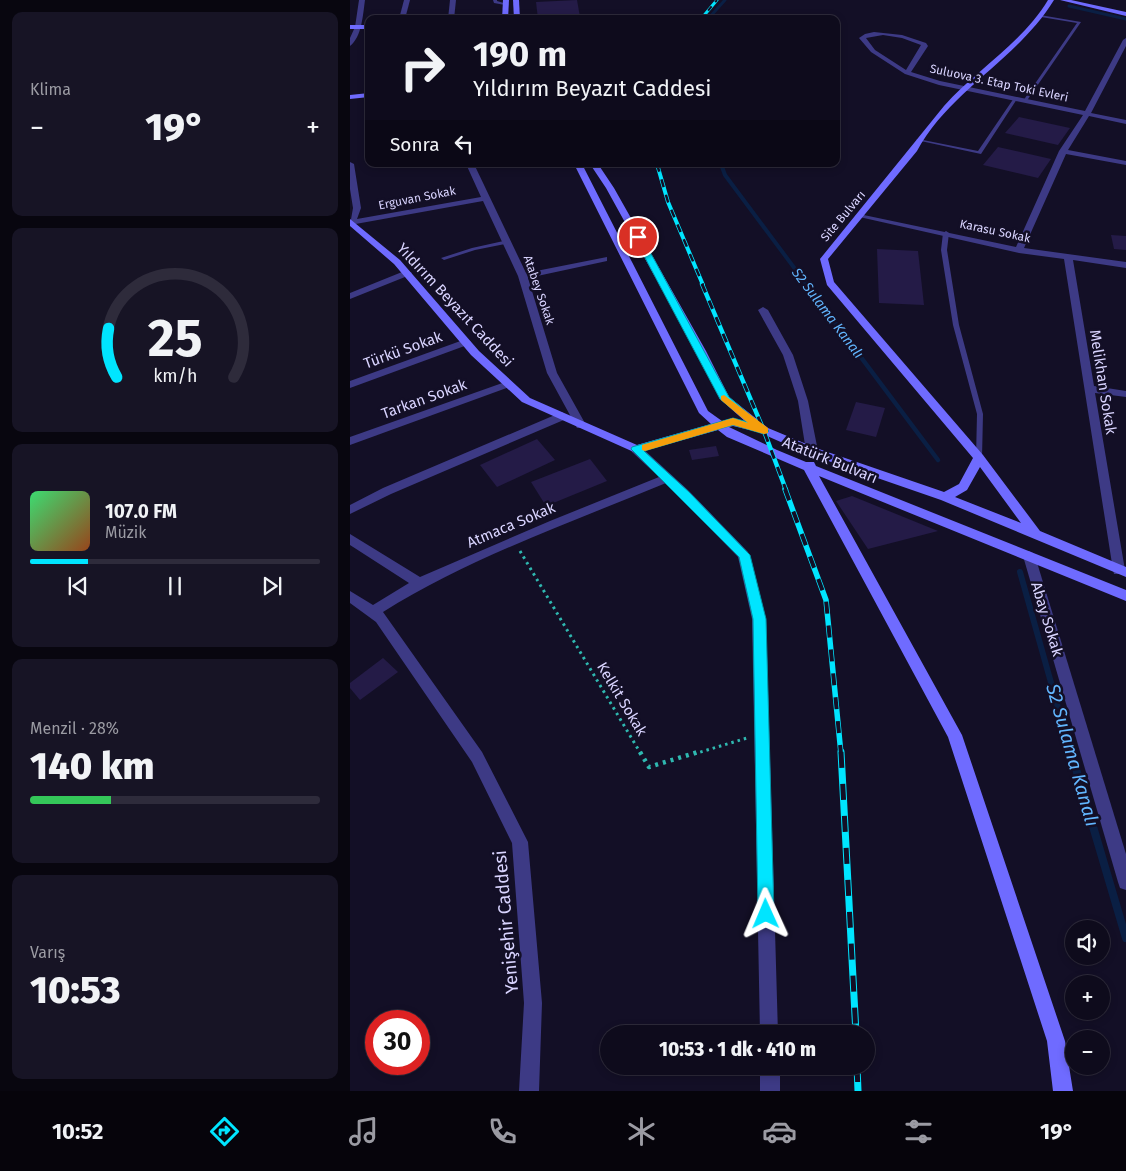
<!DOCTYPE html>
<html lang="tr">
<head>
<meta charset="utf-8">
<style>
  body { margin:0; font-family:"Fira Sans",sans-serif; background:#171425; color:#f1f3f6; height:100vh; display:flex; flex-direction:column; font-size:19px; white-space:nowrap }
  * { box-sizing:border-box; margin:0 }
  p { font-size:16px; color:#9b9ba3 }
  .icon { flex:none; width:28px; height:28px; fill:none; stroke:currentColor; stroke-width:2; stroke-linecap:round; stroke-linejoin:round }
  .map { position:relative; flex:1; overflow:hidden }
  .details { display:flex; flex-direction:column; gap:12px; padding:12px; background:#08060f; width:350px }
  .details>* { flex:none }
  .hud { position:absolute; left:15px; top:15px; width:475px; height:152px; border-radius:10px; box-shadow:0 2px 8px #0003,0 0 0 1px #2e2b3b; background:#0e0b1c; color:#f1f3f6; overflow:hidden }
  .controls { position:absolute; left:715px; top:920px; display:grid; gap:10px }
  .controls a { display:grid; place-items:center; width:45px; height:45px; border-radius:50%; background:#0e0b1c; box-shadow:0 2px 8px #0003,0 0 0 1px #2e2b3b; font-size:25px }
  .speed { position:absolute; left:15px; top:1010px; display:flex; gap:10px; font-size:25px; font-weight:700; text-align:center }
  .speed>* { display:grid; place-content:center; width:65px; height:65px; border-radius:50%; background:#0e0b1c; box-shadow:0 2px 8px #0003,0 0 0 1px #2e2b3b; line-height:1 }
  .speed .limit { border:8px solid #d22; background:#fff; color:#111 }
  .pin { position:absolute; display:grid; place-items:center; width:42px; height:42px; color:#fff; margin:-21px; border:2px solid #fff; border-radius:50%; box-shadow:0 1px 5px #0007 }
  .me { position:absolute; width:55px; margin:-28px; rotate:359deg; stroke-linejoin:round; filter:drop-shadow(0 0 4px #0008) }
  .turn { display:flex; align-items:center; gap:18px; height:105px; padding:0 25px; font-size:22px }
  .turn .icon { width:65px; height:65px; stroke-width:2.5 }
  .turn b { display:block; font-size:35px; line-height:42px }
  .then { display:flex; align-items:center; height:48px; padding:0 25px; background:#0003; gap:10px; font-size:19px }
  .big { font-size:38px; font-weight:800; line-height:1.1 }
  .details .card { flex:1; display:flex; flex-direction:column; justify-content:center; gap:8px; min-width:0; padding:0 18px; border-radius:10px; background:#171425 }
  .details .dial { align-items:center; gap:0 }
  .dial svg { height:130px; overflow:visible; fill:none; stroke:#2e2b3b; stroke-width:7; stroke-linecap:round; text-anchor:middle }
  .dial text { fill:#f1f3f6; stroke:none }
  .song { display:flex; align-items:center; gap:15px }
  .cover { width:60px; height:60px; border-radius:8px; background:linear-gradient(135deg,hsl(140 70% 55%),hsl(20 70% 35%)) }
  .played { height:5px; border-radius:2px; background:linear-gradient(90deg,#00e5ff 20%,#2e2b3b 20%) }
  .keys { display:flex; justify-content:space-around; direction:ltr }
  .heat { display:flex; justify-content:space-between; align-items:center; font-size:28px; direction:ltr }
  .charge { height:8px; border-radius:4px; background:linear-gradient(90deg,#34c759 28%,#2e2b3b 0) }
  .trip { position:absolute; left:250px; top:1025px; width:275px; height:50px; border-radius:25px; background:#0e0b1c; box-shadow:0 2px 8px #0003,0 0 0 1px #2e2b3b; font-weight:800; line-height:50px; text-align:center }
  .tabs { display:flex; height:80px; justify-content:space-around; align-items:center; background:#06040b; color:#9b9ba3 }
  .tabs .icon { width:35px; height:35px }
  .tabs .active { color:#00e5ff }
  .tabs b { font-size:22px; color:#f1f3f6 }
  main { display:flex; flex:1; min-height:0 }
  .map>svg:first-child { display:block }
</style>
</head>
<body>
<main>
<section class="details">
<div class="card"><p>Klima</p>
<div class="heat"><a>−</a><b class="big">19°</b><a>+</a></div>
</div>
<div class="card dial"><svg viewBox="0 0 100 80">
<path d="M14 69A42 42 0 1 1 86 69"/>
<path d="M14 69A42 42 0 0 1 9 39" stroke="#00e5ff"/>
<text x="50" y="56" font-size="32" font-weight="700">25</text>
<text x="50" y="72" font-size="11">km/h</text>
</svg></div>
<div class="card">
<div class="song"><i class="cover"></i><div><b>107.0 FM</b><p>Müzik</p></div></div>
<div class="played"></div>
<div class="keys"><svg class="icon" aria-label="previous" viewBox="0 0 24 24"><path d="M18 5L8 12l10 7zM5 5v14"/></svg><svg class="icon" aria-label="pause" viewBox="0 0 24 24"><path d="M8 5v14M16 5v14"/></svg><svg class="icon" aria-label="next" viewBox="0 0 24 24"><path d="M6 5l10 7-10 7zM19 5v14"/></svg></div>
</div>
<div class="card"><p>Menzil · 28%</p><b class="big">140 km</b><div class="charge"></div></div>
<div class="card"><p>Varış</p><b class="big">10:53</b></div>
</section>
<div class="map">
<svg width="776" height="1091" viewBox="0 0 776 1091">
  <rect width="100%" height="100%" fill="#130f26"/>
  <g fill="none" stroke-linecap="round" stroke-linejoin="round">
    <g stroke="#0a1f44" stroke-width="3">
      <polyline points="719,6 776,19"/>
      <polyline points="358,19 375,0"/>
    </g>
    <polyline stroke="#0a1f44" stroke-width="4" points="371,164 375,175 457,285"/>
    <polyline stroke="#0a1f44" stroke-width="4.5" points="456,284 588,460"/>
    <polyline stroke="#0a1f44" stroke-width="6" points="670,572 721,754"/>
    <polyline stroke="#0a1f44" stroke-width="8" points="721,752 776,938"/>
  </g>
  <g fill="#241b47">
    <polygon points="227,0 230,17 188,19 186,2"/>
    <polygon points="669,117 720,128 708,145 655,133"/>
    <polygon points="648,147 701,159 688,178 633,165"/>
    <polygon points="761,235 776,236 776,250 764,249"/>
    <polygon points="527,249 568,251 574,305 529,303"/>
    <polygon points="506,402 535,408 526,437 496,430"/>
    <polygon points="187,439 205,460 147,487 130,465"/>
    <polygon points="366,446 369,456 342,460 339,450"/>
    <polygon points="240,459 257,481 196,506 181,482"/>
    <polygon points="502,496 588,531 518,549 486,501"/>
    <polygon points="33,658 48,672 10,700 0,688 0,683"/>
  </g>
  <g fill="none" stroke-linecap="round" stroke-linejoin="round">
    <g stroke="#2fb8b0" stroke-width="3" stroke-dasharray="2.5 4" stroke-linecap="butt">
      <polyline points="170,551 291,754"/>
      <polyline points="344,754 397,738"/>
    </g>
    <polyline stroke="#2fb8b0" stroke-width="4.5" stroke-dasharray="3 5" stroke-linecap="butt" points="290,752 299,767 348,752"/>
    <g fill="#3d3a85" fill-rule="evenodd">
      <polygon points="143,0 147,0 147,1 157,4 155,5 144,3"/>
      <polygon points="690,15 731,22 676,102 675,102 673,101 727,23 691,17"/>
      <polygon points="664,98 667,99 631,154 566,140 568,139 628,151"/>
      <polygon points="596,231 599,233 597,250 609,325 633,414 632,458 629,460 626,458 627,414 603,325 591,250 593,233"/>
      <polygon points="158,240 161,242 160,243 125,250 94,260 91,258 122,248"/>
    </g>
    <g fill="#3d3a85" fill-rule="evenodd">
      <path d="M9 0H15C13 14 12 37 0 46V38L5 27Z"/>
      <polygon points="54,0 60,0 55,19 49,19"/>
      <polygon points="100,0 106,0 104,19 98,19"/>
      <path d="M524 32 552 35 576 43 578 46 561 72 590 81 735 111 773 40 776 38V46L741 113 776 120V124L739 116 718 150 776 161V165L716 154 674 248 776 262V268L723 260 744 386 776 391V397L745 393 775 570 774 574H764L763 570 714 259 669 253 505 216 509 214 666 247 709 151 733 115 589 85 555 74 521 52 509 38 515 34ZM533 35 552 38 571 45 556 70 525 50 516 38Z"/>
      <polygon points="0,162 4,164 11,208 7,219 131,197 116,164 124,164 176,273 257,257 257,261 178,278 207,373 236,425 235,428 227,428 197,373 168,276 133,201 0,225 3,208 0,189"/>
      <polygon points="57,270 62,273 60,275 0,299 0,293"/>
      <polygon points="413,307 418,310 443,355 458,401 468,451 466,454 462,455 456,451 448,401 433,355 408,310"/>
      <polygon points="116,339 121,342 120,344 0,388 0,381"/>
      <polygon points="158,381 162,382 162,386 0,445 0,437"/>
      <polygon points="212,412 217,416 216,419 41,494 0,514 0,505 33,488"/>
      <path d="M286 445 290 446 339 491 398 552 416 619 428 1034H410L402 619 388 557 316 483C222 522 119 558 33 612L132 752 178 842 192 1003 189 1091H169L174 1003 162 843 122 762 26 622 0 603V591L23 605 59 583 0 545V534L70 577 200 521 309 477 282 452 280 449Z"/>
      <polygon points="679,551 683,553 685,556 776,854 776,890 770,888 768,882 673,556 675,553"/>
      <rect x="410" y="1066" width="20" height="25"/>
    </g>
    <g fill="#6f6bff" fill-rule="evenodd">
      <polygon points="153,0 159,0 158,19 152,19"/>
      <polygon points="163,0 169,0 170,19 164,19"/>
      <path d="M698 0H704C668 59 600 90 567 151L478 259 484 282 633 455 690 531 776 567V577L591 500 458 454 408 432 383 426 379 427 427 450 456 462H464L466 466 776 590V601L469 476 612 735 715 1041 723 1091H703L697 1041 598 737 454 470 377 437 368 430 286 453 172 402 121 355 44 264 0 226V219L50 260 129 351 180 398 287 445 361 424 349 413 224 164H232L358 411 372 421 383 418 396 422 370 399 346 351 256 188 240 164H248L264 188 356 351 379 397 418 428 466 448 594 492 609 484 623 458 477 285 470 259 594 106C627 69 672 43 698 0ZM630 467 671 523 605 497 617 490Z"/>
      <polygon points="710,0 721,0 776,12 776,16"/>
      <rect x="0" y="25" width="19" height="4"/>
      <polygon points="19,93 19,97 0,99 0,95"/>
    </g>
    <g stroke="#00e5ff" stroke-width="3">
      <polyline id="rail-far4" points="351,19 367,0"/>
    </g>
    <g stroke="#00e5ff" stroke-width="4">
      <polyline id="rail-far3" points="307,164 318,202 353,285"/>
    </g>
    <g stroke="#00e5ff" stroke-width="4.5">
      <polyline id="rail-far2" points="352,284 414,431 436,490"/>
    </g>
    <g stroke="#00e5ff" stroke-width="5.5">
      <polyline id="rail-far1" points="435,489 476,600 491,754"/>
    </g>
    <g stroke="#00e5ff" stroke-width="7">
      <g id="rail">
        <polyline points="491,752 506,1034"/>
        <polyline points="507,1066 508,1091"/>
      </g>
    </g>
    <use href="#rail-far4" stroke="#130f26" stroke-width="2" stroke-dasharray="5.5" stroke-linecap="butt"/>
    <use href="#rail-far3" stroke="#130f26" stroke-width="2.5" stroke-dasharray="8" stroke-linecap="butt"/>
    <use href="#rail-far2" stroke="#130f26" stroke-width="3" stroke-dasharray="9" stroke-linecap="butt"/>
    <use href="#rail-far1" stroke="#130f26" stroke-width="4" stroke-dasharray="12" stroke-linecap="butt"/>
    <use href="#rail" stroke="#130f26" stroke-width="5" stroke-dasharray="16" stroke-linecap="butt"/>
  </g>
  <polygon fill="#00e5ff" stroke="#0095a6" points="285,235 292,237 379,397 419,431 414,434 383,425 294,451 339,492 400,555 416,619 424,914 422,920 416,922 411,920 408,914 403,619 389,557 281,449 282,447 383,418 398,422 370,399 284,237"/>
  <polygon fill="#f59e0b" points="374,395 418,428 418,433 414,434 383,425 295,451 292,450 292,445 383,418 398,423 371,400 371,396"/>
  <g text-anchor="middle" stroke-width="5" stroke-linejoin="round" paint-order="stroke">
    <g font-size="12" fill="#d9d4ff" stroke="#130f26">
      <text transform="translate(649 83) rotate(12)" y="4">Suluova 3. Etap Toki Evleri</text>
      <text transform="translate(67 198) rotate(-11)" y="4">Erguvan Sokak</text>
      <text transform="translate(493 216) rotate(-50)" y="4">Site Bulvarı</text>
      <text transform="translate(645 231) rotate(12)" y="4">Karasu Sokak</text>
      <text transform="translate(189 290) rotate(71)" y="4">Atabey Sokak</text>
    </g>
    <g font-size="14" font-style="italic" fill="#62b6ff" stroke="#130f26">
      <text transform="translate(478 313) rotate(53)" y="5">S2 Sulama Kanalı</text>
    </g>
    <g font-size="15" fill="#d9d4ff" stroke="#130f26">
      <text transform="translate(105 305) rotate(47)" y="5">Yıldırım Beyazıt Caddesi</text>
      <text transform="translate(53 350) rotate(-20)" y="5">Türkü Sokak</text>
      <text transform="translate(753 382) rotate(81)" y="5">Melikhan Sokak</text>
      <text transform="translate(74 399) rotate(-20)" y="5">Tarkan Sokak</text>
      <text transform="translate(480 460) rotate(22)" y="5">Atatürk Bulvarı</text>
      <text transform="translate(161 525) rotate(-23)" y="5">Atmaca Sokak</text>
      <text transform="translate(697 619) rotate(73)" y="5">Abay Sokak</text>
      <text transform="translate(272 699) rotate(59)" y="5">Kelkit Sokak</text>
    </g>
    <g font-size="18" fill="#d9d4ff" stroke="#130f26">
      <text transform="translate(156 922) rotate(-95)" y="6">Yenişehir Caddesi</text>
    </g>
    <g font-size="19" font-style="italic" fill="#62b6ff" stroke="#130f26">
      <text transform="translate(723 755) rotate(74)" y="7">S2 Sulama Kanalı</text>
    </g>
  </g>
</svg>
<div class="controls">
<a><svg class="icon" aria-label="sound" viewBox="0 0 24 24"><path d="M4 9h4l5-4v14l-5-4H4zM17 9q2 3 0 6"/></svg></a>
<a>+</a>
<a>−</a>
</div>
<div class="speed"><div class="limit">30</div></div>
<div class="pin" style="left:288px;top:237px;background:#d93025"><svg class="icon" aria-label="arrive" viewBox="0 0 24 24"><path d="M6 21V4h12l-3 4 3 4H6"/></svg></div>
<svg class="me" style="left:416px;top:914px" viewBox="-20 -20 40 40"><path d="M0-17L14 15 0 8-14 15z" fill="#00e5ff" stroke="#fff" stroke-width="4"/></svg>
<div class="trip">10:53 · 1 dk · 410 m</div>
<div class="hud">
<div class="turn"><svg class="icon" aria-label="right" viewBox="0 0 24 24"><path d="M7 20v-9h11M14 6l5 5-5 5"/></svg><div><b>190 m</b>Yıldırım Beyazıt Caddesi</div></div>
<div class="then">Sonra<svg class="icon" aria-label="left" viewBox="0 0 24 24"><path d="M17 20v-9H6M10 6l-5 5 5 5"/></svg></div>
</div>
</div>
</main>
<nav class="tabs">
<b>10:52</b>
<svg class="icon active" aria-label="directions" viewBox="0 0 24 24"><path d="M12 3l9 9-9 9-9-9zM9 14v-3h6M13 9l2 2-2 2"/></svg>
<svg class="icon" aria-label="music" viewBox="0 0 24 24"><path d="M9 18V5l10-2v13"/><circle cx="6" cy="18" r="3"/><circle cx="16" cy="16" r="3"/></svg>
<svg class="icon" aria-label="phone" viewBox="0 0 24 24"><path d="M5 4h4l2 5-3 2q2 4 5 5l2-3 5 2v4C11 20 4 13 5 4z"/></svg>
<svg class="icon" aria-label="climate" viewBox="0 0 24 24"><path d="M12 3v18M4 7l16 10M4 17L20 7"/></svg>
<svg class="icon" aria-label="car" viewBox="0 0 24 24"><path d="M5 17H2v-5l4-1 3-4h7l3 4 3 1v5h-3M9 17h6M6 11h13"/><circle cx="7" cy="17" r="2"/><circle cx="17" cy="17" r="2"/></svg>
<svg class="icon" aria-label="filters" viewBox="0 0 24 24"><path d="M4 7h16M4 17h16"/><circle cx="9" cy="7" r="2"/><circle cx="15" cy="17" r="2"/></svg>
<b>19°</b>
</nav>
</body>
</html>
